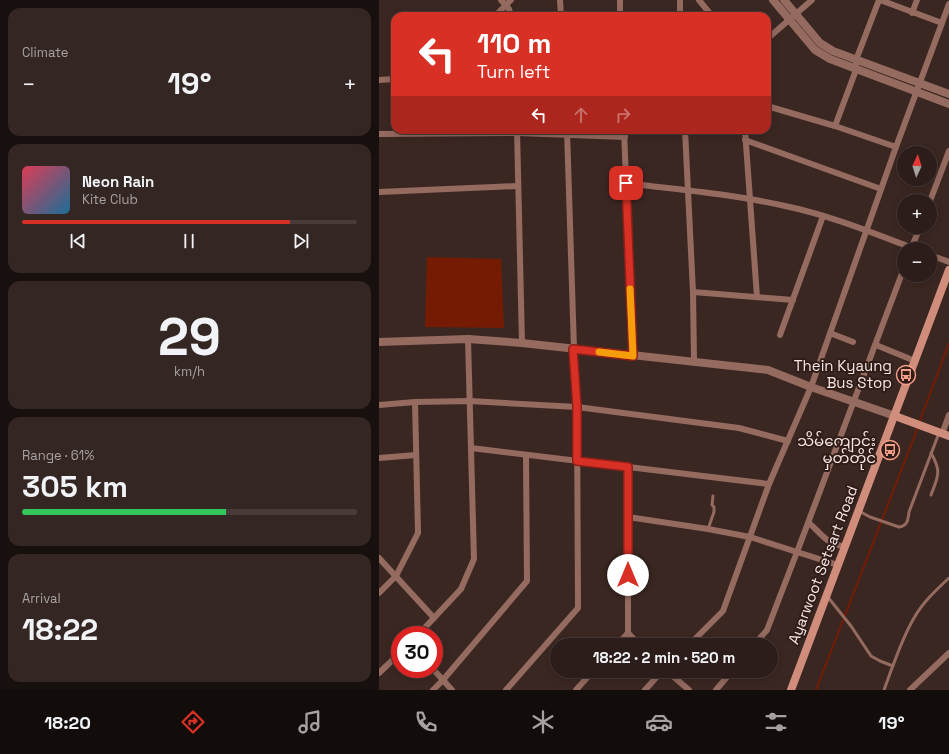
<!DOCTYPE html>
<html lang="en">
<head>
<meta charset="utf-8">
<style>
  body { margin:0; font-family:"Space Grotesk","Noto Sans Myanmar",sans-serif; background:#342623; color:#f1f3f6; height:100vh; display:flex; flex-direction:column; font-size:15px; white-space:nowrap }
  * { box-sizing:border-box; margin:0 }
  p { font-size:13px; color:#a6a2a2 }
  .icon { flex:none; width:22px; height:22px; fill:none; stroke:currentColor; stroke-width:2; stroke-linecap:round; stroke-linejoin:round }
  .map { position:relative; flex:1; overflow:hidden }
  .side { display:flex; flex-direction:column; gap:8px; padding:8px; background:#18100e; width:379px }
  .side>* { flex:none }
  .guide { position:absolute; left:12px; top:12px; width:380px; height:122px; border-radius:12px; box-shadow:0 2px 10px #0003,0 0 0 1px #483b39; background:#d93025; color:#fff; overflow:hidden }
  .needle { width:26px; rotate:4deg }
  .buttons { position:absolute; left:518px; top:146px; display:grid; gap:8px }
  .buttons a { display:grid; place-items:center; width:40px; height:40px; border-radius:50%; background:#2c1d1a; box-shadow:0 2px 10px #0003,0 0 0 1px #483b39; font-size:20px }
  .speed { position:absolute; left:12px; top:626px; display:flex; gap:8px; font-size:20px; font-weight:700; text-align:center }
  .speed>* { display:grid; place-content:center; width:52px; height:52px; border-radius:50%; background:#2c1d1a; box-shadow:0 2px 10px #0003,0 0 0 1px #483b39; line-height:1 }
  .speed .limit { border:6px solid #d22; background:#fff; color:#111 }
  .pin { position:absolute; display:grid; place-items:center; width:34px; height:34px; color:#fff; margin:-17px; border-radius:8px; box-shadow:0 2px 6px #0006 }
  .me { position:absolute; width:44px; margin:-22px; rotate:0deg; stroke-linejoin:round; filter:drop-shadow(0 0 3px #0008) }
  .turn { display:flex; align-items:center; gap:14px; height:84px; padding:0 20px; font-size:18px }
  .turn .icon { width:52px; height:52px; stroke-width:2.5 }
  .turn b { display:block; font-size:28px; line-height:34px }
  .lanes { display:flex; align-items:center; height:38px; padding:0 20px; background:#0003; justify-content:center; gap:20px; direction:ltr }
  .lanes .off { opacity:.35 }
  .big { font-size:30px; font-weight:700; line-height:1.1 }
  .side .tile { flex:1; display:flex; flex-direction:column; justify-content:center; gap:6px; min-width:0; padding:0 14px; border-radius:12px; background:#342623 }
  .side .dial { align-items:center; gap:0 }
  .dial b { font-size:52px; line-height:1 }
  .song { display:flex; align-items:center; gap:12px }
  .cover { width:48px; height:48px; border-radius:6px; background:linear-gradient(135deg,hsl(350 70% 55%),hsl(200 70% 35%)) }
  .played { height:4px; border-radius:2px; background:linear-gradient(90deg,#d93025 80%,#483b39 80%) }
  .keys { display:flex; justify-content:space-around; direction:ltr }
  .heat { display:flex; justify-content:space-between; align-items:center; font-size:22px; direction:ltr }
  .charge { height:6px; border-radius:3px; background:linear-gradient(90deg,#34c759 61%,#483b39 0) }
  .trip { position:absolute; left:171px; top:638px; width:228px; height:40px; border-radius:20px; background:#2c1d1a; box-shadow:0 2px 10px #0003,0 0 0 1px #483b39; font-weight:700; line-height:40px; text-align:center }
  .dock { display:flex; height:64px; justify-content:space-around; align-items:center; background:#120c0a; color:#a6a2a2 }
  .dock .icon { width:28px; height:28px }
  .dock .current { color:#d93025 }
  .dock b { font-size:18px; color:#f1f3f6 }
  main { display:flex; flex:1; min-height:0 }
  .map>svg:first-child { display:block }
</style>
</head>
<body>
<main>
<section class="side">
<div class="tile"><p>Climate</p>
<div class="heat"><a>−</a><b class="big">19°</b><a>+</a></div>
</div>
<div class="tile">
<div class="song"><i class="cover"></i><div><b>Neon Rain</b><p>Kite Club</p></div></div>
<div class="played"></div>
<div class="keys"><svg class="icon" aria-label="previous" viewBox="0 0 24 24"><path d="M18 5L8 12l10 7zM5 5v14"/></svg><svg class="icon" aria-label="pause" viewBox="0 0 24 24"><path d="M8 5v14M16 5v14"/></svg><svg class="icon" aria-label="next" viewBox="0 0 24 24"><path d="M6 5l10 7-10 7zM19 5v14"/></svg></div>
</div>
<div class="tile dial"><b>29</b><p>km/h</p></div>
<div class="tile"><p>Range · 61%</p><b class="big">305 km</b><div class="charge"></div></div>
<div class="tile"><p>Arrival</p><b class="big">18:22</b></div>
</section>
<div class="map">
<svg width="570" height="690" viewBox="0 0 570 690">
  <rect width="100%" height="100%" fill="#3b2722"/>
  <polygon fill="#751b03" points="48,257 122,259 125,328 46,327"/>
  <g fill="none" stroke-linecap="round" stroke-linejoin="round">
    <g stroke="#751b03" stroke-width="2">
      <polyline points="540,423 570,343"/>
      <polyline points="437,690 539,427"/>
    </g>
    <g stroke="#956b60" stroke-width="3">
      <path d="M552 495C559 476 563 472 552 453"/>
      <path d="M480 511 491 517 520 527C529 526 529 519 530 512L560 433"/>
      <polyline points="329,529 335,512 335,507 333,505 334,496"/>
      <polyline points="448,596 472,626 492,656 501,661 514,666"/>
      <path d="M505 690C514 666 522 640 535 618 544 602 557 590 570 578"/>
    </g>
    <g stroke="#956b60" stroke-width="6">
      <polyline points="122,0 130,9 132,16"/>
      <polyline points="181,0 182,16"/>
      <polyline points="241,0 241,16"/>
      <polyline points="301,0 301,16"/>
      <polyline points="320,0 333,16"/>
      <polyline points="501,0 563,23"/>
      <polyline points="533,13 538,0"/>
      <polyline points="116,16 132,0"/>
      <polyline points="388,39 433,0"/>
      <polyline points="0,80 16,79"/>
      <polyline points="388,106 456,126 517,147 570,4"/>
      <polyline points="456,126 477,70 477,60 500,0"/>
      <polyline points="138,130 143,343"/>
      <polyline points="245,130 254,356"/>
      <polyline points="306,130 314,292 315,361"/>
      <polyline points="366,130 378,297"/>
      <polyline points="0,134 138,133 246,137"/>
      <polyline points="366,140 502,189"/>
      <path d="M247 183C300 190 354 194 406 206 450 215 494 233 536 249"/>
      <polyline points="0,192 139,186"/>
      <polyline points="551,201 570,151"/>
      <polyline points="532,249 541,227"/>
      <polyline points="551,255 570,262"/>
      <polyline points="314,292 414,300"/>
      <polyline points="451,333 474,342"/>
      <polyline points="401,335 444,216"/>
      <polyline points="497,345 536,361"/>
      <polyline points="0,405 36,402 91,401 198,407 360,428 409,441"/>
      <polyline points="563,434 570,415"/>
      <polyline points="92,448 390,484"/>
      <polyline points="0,458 37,455"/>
      <polyline points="249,517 329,529 371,537 459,565"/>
      <path d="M430 523C445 536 445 542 466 547"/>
      <polyline points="0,558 55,618"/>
      <polyline points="0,593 17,576 39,533 36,402"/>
      <polyline points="249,633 261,645"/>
      <polyline points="39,635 82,589 95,559 89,339"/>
      <polyline points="238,645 249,633 249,467"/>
      <polyline points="310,645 344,611 390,484 432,387 517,147"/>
      <polyline points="375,645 388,630 418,552 525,268"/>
      <polyline points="54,669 73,690"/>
      <polyline points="288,671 310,690"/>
      <polyline points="0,673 21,653"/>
      <polyline points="54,690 64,680 148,581 147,455"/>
      <polyline points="127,690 199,608 198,407 195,349 188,130"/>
      <polyline points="197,690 214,671"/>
      <polyline points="266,690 283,671"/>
      <polyline points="337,690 353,671"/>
      <polyline points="531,690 570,653"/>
    </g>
    <g stroke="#956b60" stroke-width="8">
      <polyline points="394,0 436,50 451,59 570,104"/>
      <polyline points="405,0 441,43 454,51 570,94"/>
      <polyline points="0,342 89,339 143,343 389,370 432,387 516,416"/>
    </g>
    <g stroke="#d18d7c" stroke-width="8">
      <polyline points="516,416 570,436"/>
      <polyline points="412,690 570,270"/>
    </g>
  </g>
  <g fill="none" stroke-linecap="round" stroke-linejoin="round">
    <g stroke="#8d1f18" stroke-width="10">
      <polyline id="route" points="247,183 254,356 194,349 198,407 198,461 249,467 249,575"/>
    </g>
    <use href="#route" stroke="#d93025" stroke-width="7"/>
    <polyline stroke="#f59e0b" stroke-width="7" points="220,352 254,356 251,289"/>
  </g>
  <defs>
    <g id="bus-ring" transform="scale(1)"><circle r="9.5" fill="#311d18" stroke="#f49e88" stroke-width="1.5"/><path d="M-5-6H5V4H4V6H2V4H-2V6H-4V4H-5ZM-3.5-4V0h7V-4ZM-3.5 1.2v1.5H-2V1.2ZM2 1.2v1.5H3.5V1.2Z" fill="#f49e88"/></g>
  </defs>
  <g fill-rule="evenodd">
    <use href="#bus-ring" x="527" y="375"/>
    <use href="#bus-ring" x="511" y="450"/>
  </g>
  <g text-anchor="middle" stroke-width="4" stroke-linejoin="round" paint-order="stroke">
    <g font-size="15" fill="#f4e6e2" stroke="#311d18" text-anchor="end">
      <text x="513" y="371">Thein Kyaung<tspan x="513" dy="17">Bus Stop</tspan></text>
      <text x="497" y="446">သိမ်ကျောင်း<tspan x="497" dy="17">မှတ်တိုင်</tspan></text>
    </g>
    <g font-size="15" fill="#f4e6e2" stroke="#311d18">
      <text transform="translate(444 565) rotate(-69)" y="5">Ayarwoot Setsart Road</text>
    </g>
  </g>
</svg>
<div class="buttons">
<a><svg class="needle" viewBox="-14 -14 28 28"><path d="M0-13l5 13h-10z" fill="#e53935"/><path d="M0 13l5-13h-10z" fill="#a6a2a2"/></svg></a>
<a>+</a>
<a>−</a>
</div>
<div class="speed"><div class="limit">30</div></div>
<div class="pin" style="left:247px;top:183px;background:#d93025"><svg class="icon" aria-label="arrive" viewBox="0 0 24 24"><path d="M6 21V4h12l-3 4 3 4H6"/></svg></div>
<svg class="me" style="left:249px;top:575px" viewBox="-20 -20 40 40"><circle r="19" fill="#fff"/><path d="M0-13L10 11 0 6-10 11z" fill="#d93025"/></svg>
<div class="trip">18:22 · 2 min · 520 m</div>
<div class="guide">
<div class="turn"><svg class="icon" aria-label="left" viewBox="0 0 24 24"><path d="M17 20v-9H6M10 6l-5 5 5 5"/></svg><div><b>110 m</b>Turn left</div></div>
<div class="lanes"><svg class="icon" aria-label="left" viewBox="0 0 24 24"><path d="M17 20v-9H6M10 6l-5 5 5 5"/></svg><svg class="icon off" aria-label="ahead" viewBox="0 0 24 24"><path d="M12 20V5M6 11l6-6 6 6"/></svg><svg class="icon off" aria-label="right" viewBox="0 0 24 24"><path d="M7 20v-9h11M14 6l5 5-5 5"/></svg></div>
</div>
</div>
</main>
<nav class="dock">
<b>18:20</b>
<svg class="icon current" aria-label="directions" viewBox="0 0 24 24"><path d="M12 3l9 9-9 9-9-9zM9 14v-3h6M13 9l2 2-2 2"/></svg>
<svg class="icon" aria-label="music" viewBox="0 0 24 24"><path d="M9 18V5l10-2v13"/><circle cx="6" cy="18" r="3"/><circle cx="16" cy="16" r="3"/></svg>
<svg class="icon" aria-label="phone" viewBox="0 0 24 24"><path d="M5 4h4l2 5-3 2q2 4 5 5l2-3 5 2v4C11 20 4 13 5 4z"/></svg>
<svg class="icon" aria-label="climate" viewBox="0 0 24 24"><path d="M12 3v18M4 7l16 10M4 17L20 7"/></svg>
<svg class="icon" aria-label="car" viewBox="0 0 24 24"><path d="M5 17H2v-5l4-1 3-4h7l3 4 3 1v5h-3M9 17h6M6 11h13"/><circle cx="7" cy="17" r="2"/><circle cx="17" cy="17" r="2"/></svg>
<svg class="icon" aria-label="filters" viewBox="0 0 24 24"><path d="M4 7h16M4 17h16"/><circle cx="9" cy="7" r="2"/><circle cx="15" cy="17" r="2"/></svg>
<b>19°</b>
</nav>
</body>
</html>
